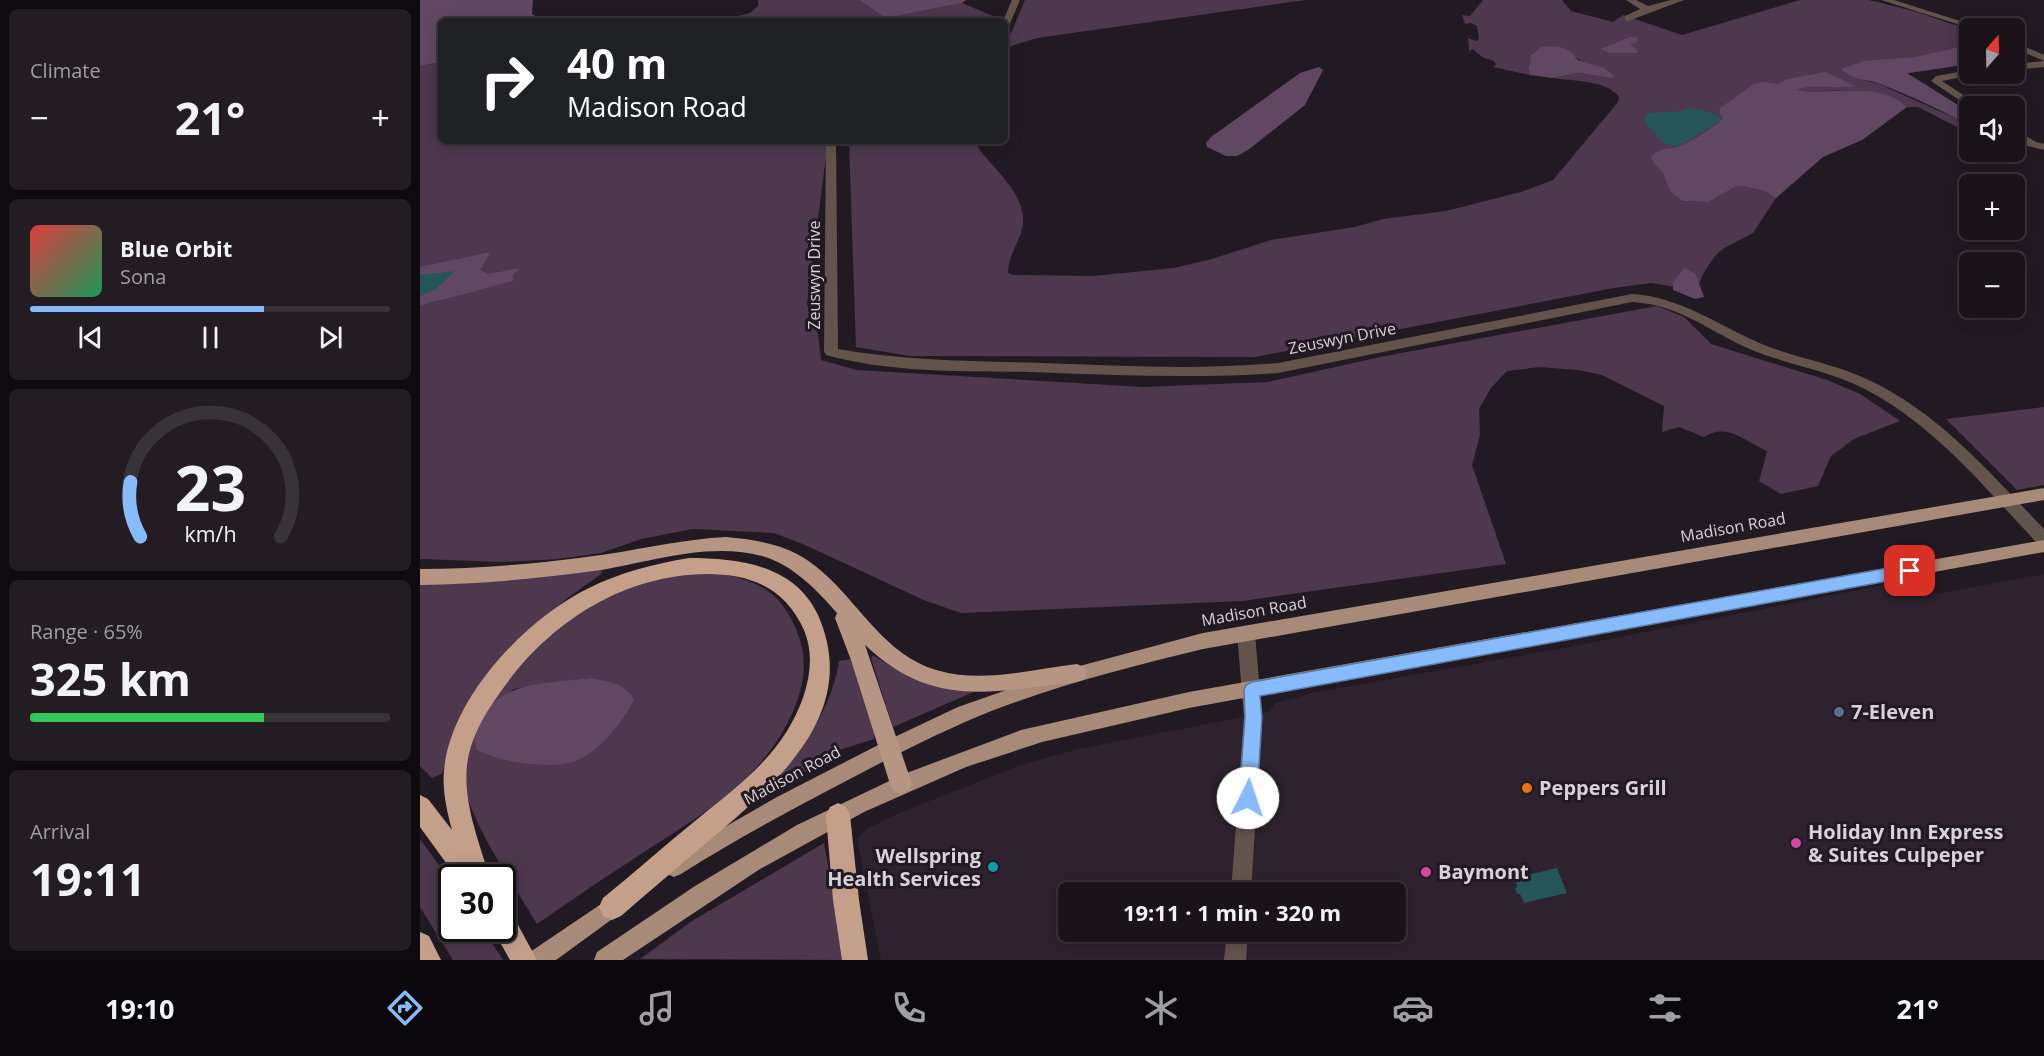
<!DOCTYPE html>
<html lang="en">
<head>
<meta charset="utf-8">
<style>
  body { margin:0; font-family:"Open Sans",sans-serif; background:#231d23; color:#f1f3f6; height:100vh; display:flex; flex-direction:column; font-size:22px; white-space:nowrap }
  * { box-sizing:border-box; margin:0 }
  p { font-size:20px; color:#9f9ea2 }
  .icon { flex:none; width:33px; height:33px; fill:none; stroke:currentColor; stroke-width:2; stroke-linecap:round; stroke-linejoin:round }
  .map { position:relative; flex:1; overflow:hidden }
  .panel { display:flex; flex-direction:column; gap:9px; padding:9px; background:#0e0b0e; width:420px }
  .panel>* { flex:none }
  .guide { position:absolute; left:18px; top:18px; width:570px; height:126px; border-radius:9px; box-shadow:0 3px 15px #0003,0 0 0 2px #383339; background:#202124; color:#fff; overflow:hidden }
  .needle { width:39px; rotate:20deg }
  .controls { position:absolute; left:1539px; top:18px; display:grid; gap:12px }
  .controls a { display:grid; place-items:center; width:66px; height:66px; border-radius:9px; background:#1a141a; box-shadow:0 3px 15px #0003,0 0 0 2px #383339; font-size:30px }
  .speed { position:absolute; left:18px; top:864px; display:flex; gap:12px; font-size:30px; font-weight:700; text-align:center }
  .speed>* { display:grid; place-content:center; width:78px; height:78px; border-radius:50%; background:#1a141a; box-shadow:0 3px 15px #0003,0 0 0 2px #383339; line-height:1 }
  .speed .limit { border:3px solid #111; border-radius:9px; background:#fff; color:#111 }
  .pin { position:absolute; display:grid; place-items:center; width:51px; height:51px; color:#fff; margin:-26px; border-radius:12px; box-shadow:0 3px 9px #0006 }
  .me { position:absolute; width:66px; margin:-33px; rotate:4deg; stroke-linejoin:round; filter:drop-shadow(0 0 4px #0008) }
  .turn { display:flex; align-items:center; gap:21px; height:126px; padding:0 30px; font-size:27px }
  .turn .icon { width:78px; height:78px; stroke-width:2.5 }
  .turn b { display:block; font-size:42px; line-height:51px }
  .big { font-size:45px; font-weight:700; line-height:1.1 }
  .panel .tile { flex:1; display:flex; flex-direction:column; justify-content:center; gap:9px; min-width:0; padding:0 21px; border-radius:9px; background:#231d23 }
  .panel .dial { align-items:center; gap:0 }
  .dial svg { height:156px; overflow:visible; fill:none; stroke:#383339; stroke-width:7; stroke-linecap:round; text-anchor:middle }
  .dial text { fill:#f1f3f6; stroke:none }
  .song { display:flex; align-items:center; gap:18px }
  .cover { width:72px; height:72px; border-radius:9px; background:linear-gradient(135deg,hsl(0 70% 55%),hsl(150 70% 35%)) }
  .played { height:6px; border-radius:3px; background:linear-gradient(90deg,#87bbfb 65%,#383339 65%) }
  .keys { display:flex; justify-content:space-around; direction:ltr }
  .heat { display:flex; justify-content:space-between; align-items:center; font-size:33px; direction:ltr }
  .charge { height:9px; border-radius:4px; background:linear-gradient(90deg,#34c759 65%,#383339 0) }
  .trip { position:absolute; left:638px; top:882px; width:348px; height:60px; border-radius:9px; background:#1a141a; box-shadow:0 3px 15px #0003,0 0 0 2px #383339; font-weight:700; line-height:60px; text-align:center }
  .dock { display:flex; height:96px; justify-content:space-around; align-items:center; background:#0a080a; color:#9f9ea2 }
  .dock .icon { width:42px; height:42px }
  .dock .active { color:#87bbfb }
  .dock b { font-size:27px; color:#f1f3f6 }
  main { display:flex; flex:1; min-height:0 }
  .map>svg:first-child { display:block }
</style>
</head>
<body>
<main>
<section class="panel">
<div class="tile"><p>Climate</p>
<div class="heat"><a>−</a><b class="big">21°</b><a>+</a></div>
</div>
<div class="tile">
<div class="song"><i class="cover"></i><div><b>Blue Orbit</b><p>Sona</p></div></div>
<div class="played"></div>
<div class="keys"><svg class="icon" aria-label="previous" viewBox="0 0 24 24"><path d="M18 5L8 12l10 7zM5 5v14"/></svg><svg class="icon" aria-label="pause" viewBox="0 0 24 24"><path d="M8 5v14M16 5v14"/></svg><svg class="icon" aria-label="next" viewBox="0 0 24 24"><path d="M6 5l10 7-10 7zM19 5v14"/></svg></div>
</div>
<div class="tile dial"><svg viewBox="0 0 100 80">
<path d="M14 69A42 42 0 1 1 86 69"/>
<path d="M14 69A42 42 0 0 1 9 41" stroke="#87bbfb"/>
<text x="50" y="56" font-size="32" font-weight="700">23</text>
<text x="50" y="72" font-size="11">km/h</text>
</svg></div>
<div class="tile"><p>Range · 65%</p><b class="big">325 km</b><div class="charge"></div></div>
<div class="tile"><p>Arrival</p><b class="big">19:11</b></div>
</section>
<div class="map">
<svg width="1624" height="960" viewBox="0 0 1624 960">
  <rect width="100%" height="100%" fill="#221a22"/>
  <path fill="#2d222e" fill-rule="evenodd" d="M1624 574V960H461L437 839 448 828 484 811 598 766 658 749 848 712 856 703 892 693 1149 647 1504 577 1516 594ZM648 892H975V932H648Z"/>
  <g fill="#4d384e">
    <polygon points="338,0 439,0 462,16 471,17 542,3 573,16 578,18 578,21 297,21 330,13 338,6"/>
    <polygon points="605,0 885,0 617,38 585,48 585,36 591,33"/>
    <path d="M1063 0H1142L1151 11 1193 22 1203 15 1262 35 1380 0H1449L1497 12 1549 30V64L1444 80 1459 84 1537 119 1549 126V133L1498 107H1487C1462 84 1416 92 1383 91L1264 201 1289 202 1315 187 1324 186 1344 191 1356 198 1333 233 1304 248 1295 256 1283 274 1279 284 1276 274 1261 288 1231 283 1194 288 835 357 490 356 436 347 429 141H556L559 149C577 173 612 199 601 233 596 247 588 258 588 273L593 275 673 276 754 268 792 259 851 240 935 227 963 219 1026 211 1101 192 1133 180 1198 102 1199 97C1188 80 1151 81 1132 78L1158 73 1191 78 1140 48 1130 47 1116 51 1108 68 1110 75 1073 67 1076 65 1074 61 1062 57 1053 49 1049 51 1048 38 1056 41 1059 39 1057 26 1051 23 1045 24 1042 15 1050 16Z"/>
    <path d="M21 62V141H408L387 304 398 334 401 360 437 370 723 387 848 382 965 356 1237 306 1264 317 1291 344 1407 380 1440 394 1480 421 1434 439 1411 456 1398 486 1361 494 1339 481 1347 451C1325 442 1308 422 1284 437L1259 427 1242 432 1244 406 1182 375 1158 370 1119 367 1087 371 1071 388 1059 409 1060 435 1052 465 1086 564 822 601 541 613 506 601 385 545 354 533 273 529 221 539 181 553 138 559 83 562 0 559V66Z"/>
    <polygon points="1624,407 1624,485 1597,490 1526,419"/>
    <path d="M181 570 182 573 177 577C96 634 50 676 22 774L12 778 0 766V580L142 574Z"/>
    <path d="M296 573C338 580 362 592 378 634 387 658 385 680 376 704 346 781 280 815 215 858 182 879 150 901 117 924 97 890 49 821 45 785 43 768 49 750 53 734L67 755 104 762 150 763 169 678 94 689 65 711 78 689 143 622 196 593 225 582 250 576Z"/>
    <path d="M453 655C499 685 509 690 565 687L473 727 451 658Z"/>
    <path d="M432 659 455 725 454 739 413 752 359 792 347 791C379 752 411 713 419 661Z"/>
    <polygon points="0,839 31,882 32,928 63,929 83,960 33,960 0,907"/>
    <polygon points="404,843 425,960 220,959 272,921"/>
  </g>
  <g fill="#614862">
    <polygon points="0,0 113,0 112,14 123,21 21,21 21,62 0,66"/>
    <polygon points="439,0 546,0 542,3 471,17 462,16"/>
    <polygon points="1210,37 1218,38 1217,42 1210,44 1217,50 1217,53 1190,53 1181,49"/>
    <path d="M1549 45V64L1487 73 1549 112V126C1521 109 1490 96 1460 84 1447 79 1432 80 1421 69L1444 61 1496 57Z"/>
    <path d="M1122 47C1139 45 1148 47 1158 60L1184 68 1194 76 1191 78 1158 73 1132 78 1110 75 1108 68 1111 61 1110 56Z"/>
    <polygon points="899,67 903,70 885,105 828,150 817,156 806,156 787,147 786,143 791,137 880,73"/>
    <path d="M1405 72 1436 86C1419 89 1388 84 1376 90 1413 96 1457 80 1487 107L1442 140 1403 157 1356 198 1344 191 1324 186 1315 187 1289 202 1263 201 1250 191 1243 173 1233 162 1231 157C1241 145 1251 151 1262 145 1275 140 1288 130 1300 122L1303 118 1299 113 1300 108 1334 84 1342 82 1358 84 1368 79Z"/>
    <path d="M66 253H70L60 270 68 274 100 268 93 275V281C74 285 56 291 37 296 23 300 14 300 0 306V267Z"/>
    <polygon points="1264,268 1276,274 1284,297 1275,299 1253,290 1253,282"/>
    <path d="M169 678C187 681 203 682 214 699 204 722 175 757 149 763 124 768 79 762 57 750L53 734C57 726 60 716 66 709 91 681 134 683 169 678Z"/>
  </g>
  <g fill="#255556">
    <polygon points="1267,108 1280,109 1301,117 1302,120 1257,147 1242,142 1225,123 1225,116 1228,113 1261,111"/>
    <polygon points="35,271 16,289 0,296 0,275"/>
    <polygon points="1137,868 1147,893 1104,903 1100,894 1097,894 1095,889 1097,887 1095,878"/>
  </g>
  <g fill="none" stroke-linecap="round" stroke-linejoin="round">
    <g fill="#62544b" fill-rule="evenodd">
      <polygon points="592,0 600,0 589,26 585,29 585,21 583,21"/>
      <polygon points="1206,0 1216,0 1228,6 1251,0 1264,0 1208,21 1205,20 1205,16 1220,9"/>
      <polygon points="1461,0 1474,0 1562,28 1550,28"/>
      <polygon points="1594,42 1624,55 1624,61 1594,48"/>
      <polygon points="1624,61 1624,67 1594,70 1594,64"/>
      <polygon points="1550,70 1550,74 1553,75 1522,81 1560,106 1550,107 1511,81 1516,76"/>
      <polygon points="1594,129 1616,142 1624,144 1624,150 1608,146 1594,137"/>
      <path d="M406 141H416L418 349C485 361 553 361 622 363 701 366 779 370 858 363L1212 294C1259 297 1293 322 1335 341 1372 358 1414 363 1451 381 1521 415 1571 474 1624 529V545L1618 544C1564 487 1513 423 1441 387 1404 369 1363 364 1325 347 1287 329 1256 304 1212 302L858 373C775 379 694 375 611 372 544 371 471 373 406 355L404 352Z"/>
      <polygon points="826,626 832,628 835,633 842,717 831,892 811,892 824,717 817,633 820,628"/>
      <polygon points="807,932 828,932 826,960 804,960"/>
    </g>
    <g fill="#a88a79" fill-rule="evenodd">
      <path d="M1624 488V500L783 649C713 666 642 684 574 710 516 733 462 762 407 791 358 817 308 844 261 874L254 877 247 874 244 867 247 860 357 797 466 741 538 707 641 671 783 633Z"/>
      <polygon points="1624,540 1624,552 769,708 622,742 546,767 444,812 340,869 203,960 174,960 177,952 275,886 377,825 484,774 601,730 769,692"/>
      <polygon points="199,892 206,895 209,902 206,909 136,960 107,960 110,952"/>
    </g>
    <path fill="#b69582" fill-rule="evenodd" d="M306 537C330 539 355 543 377 554 433 584 455 654 520 671 563 683 614 669 657 664L664 667 667 673 664 679 657 682C573 691 513 710 445 645L492 784 488 791 481 794 474 791 470 784 431 660 415 618 417 613C396 589 373 565 342 556 288 541 227 563 174 571 116 579 58 584 0 585V569C63 569 125 563 188 554 227 548 266 539 306 537Z"/>
    <g fill="#c4a08b" fill-rule="evenodd">
      <path d="M269 558C319 558 375 565 398 615 441 712 358 782 291 839 261 864 231 890 201 916L192 920 183 916 179 907 183 898C214 873 244 846 275 821 309 793 344 768 367 731 385 702 398 663 384 630 365 588 331 574 287 574 201 575 127 624 79 694 64 715 50 739 47 765 43 803 59 842 70 878H37L0 827V795L8 799 32 830C26 808 21 785 25 762 36 693 107 618 169 588 201 572 234 564 269 558Z"/>
      <polygon points="418,803 426,807 430,815 439,900 448,960 422,960 413,900 406,815 410,807"/>
      <polygon points="82,909 91,912 117,960 90,960 72,928 82,928"/>
      <polygon points="0,932 9,936 21,960 0,960"/>
    </g>
  </g>
  <polygon fill="#87bbfb" stroke="#587aa3" stroke-width="1.5" points="1490,564 1495,566 1497,571 1495,575 1490,577 840,696 842,717 837,798 834,804 828,807 822,804 819,798 825,717 824,690 826,685 832,682"/>
  <circle fill="#5c6f8a" stroke="#221a22" stroke-width="2" cx="1419" cy="712" r="6"/>
  <circle fill="#e8710a" stroke="#221a22" stroke-width="2" cx="1107" cy="788" r="6"/>
  <g fill="#d1479c" stroke="#221a22" stroke-width="2">
    <circle cx="1376" cy="843" r="6"/>
    <circle cx="1006" cy="872" r="6"/>
  </g>
  <circle fill="#0f9aa8" stroke="#221a22" stroke-width="2" cx="573" cy="867" r="6"/>
  <g text-anchor="middle" stroke-width="6" stroke-linejoin="round" paint-order="stroke">
    <g font-size="16" fill="#d8d2d8" stroke="#221a22">
      <text transform="translate(394 275) rotate(-90)" y="6">Zeuswyn Drive</text>
      <text transform="translate(922 338) rotate(-11)" y="6">Zeuswyn Drive</text>
      <text transform="translate(1313 527) rotate(-10)" y="6">Madison Road</text>
      <text transform="translate(834 611) rotate(-10)" y="6">Madison Road</text>
      <text transform="translate(372 775) rotate(-28)" y="6">Madison Road</text>
    </g>
    <g font-size="20" font-weight="bold" fill="#d8d2d8" stroke="#221a22" text-anchor="start">
      <text x="1431" y="719">7-Eleven</text>
      <text x="1119" y="795">Peppers Grill</text>
      <text x="1388" y="839">Holiday Inn Express<tspan x="1388" dy="23">&amp; Suites Culpeper</tspan></text>
      <text x="561" y="863" text-anchor="end">Wellspring<tspan x="561" dy="23">Health Services</tspan></text>
      <text x="1018" y="879">Baymont</text>
    </g>
  </g>
</svg>
<div class="controls">
<a><svg class="needle" viewBox="-14 -14 28 28"><path d="M0-13l5 13h-10z" fill="#e53935"/><path d="M0 13l5-13h-10z" fill="#9f9ea2"/></svg></a>
<a><svg class="icon" aria-label="sound" viewBox="0 0 24 24"><path d="M4 9h4l5-4v14l-5-4H4zM17 9q2 3 0 6"/></svg></a>
<a>+</a>
<a>−</a>
</div>
<div class="speed"><div class="limit">30</div></div>
<div class="pin" style="left:1490px;top:571px;background:#d93025"><svg class="icon" aria-label="arrive" viewBox="0 0 24 24"><path d="M6 21V4h12l-3 4 3 4H6"/></svg></div>
<svg class="me" style="left:828px;top:798px" viewBox="-20 -20 40 40"><circle r="19" fill="#fff"/><path d="M0-13L10 11 0 6-10 11z" fill="#87bbfb"/></svg>
<div class="trip">19:11 · 1 min · 320 m</div>
<div class="guide">
<div class="turn"><svg class="icon" aria-label="right" viewBox="0 0 24 24"><path d="M7 20v-9h11M14 6l5 5-5 5"/></svg><div><b>40 m</b>Madison Road</div></div>
</div>
</div>
</main>
<nav class="dock">
<b>19:10</b>
<svg class="icon active" aria-label="directions" viewBox="0 0 24 24"><path d="M12 3l9 9-9 9-9-9zM9 14v-3h6M13 9l2 2-2 2"/></svg>
<svg class="icon" aria-label="music" viewBox="0 0 24 24"><path d="M9 18V5l10-2v13"/><circle cx="6" cy="18" r="3"/><circle cx="16" cy="16" r="3"/></svg>
<svg class="icon" aria-label="phone" viewBox="0 0 24 24"><path d="M5 4h4l2 5-3 2q2 4 5 5l2-3 5 2v4C11 20 4 13 5 4z"/></svg>
<svg class="icon" aria-label="climate" viewBox="0 0 24 24"><path d="M12 3v18M4 7l16 10M4 17L20 7"/></svg>
<svg class="icon" aria-label="car" viewBox="0 0 24 24"><path d="M5 17H2v-5l4-1 3-4h7l3 4 3 1v5h-3M9 17h6M6 11h13"/><circle cx="7" cy="17" r="2"/><circle cx="17" cy="17" r="2"/></svg>
<svg class="icon" aria-label="filters" viewBox="0 0 24 24"><path d="M4 7h16M4 17h16"/><circle cx="9" cy="7" r="2"/><circle cx="15" cy="17" r="2"/></svg>
<b>21°</b>
</nav>
</body>
</html>
